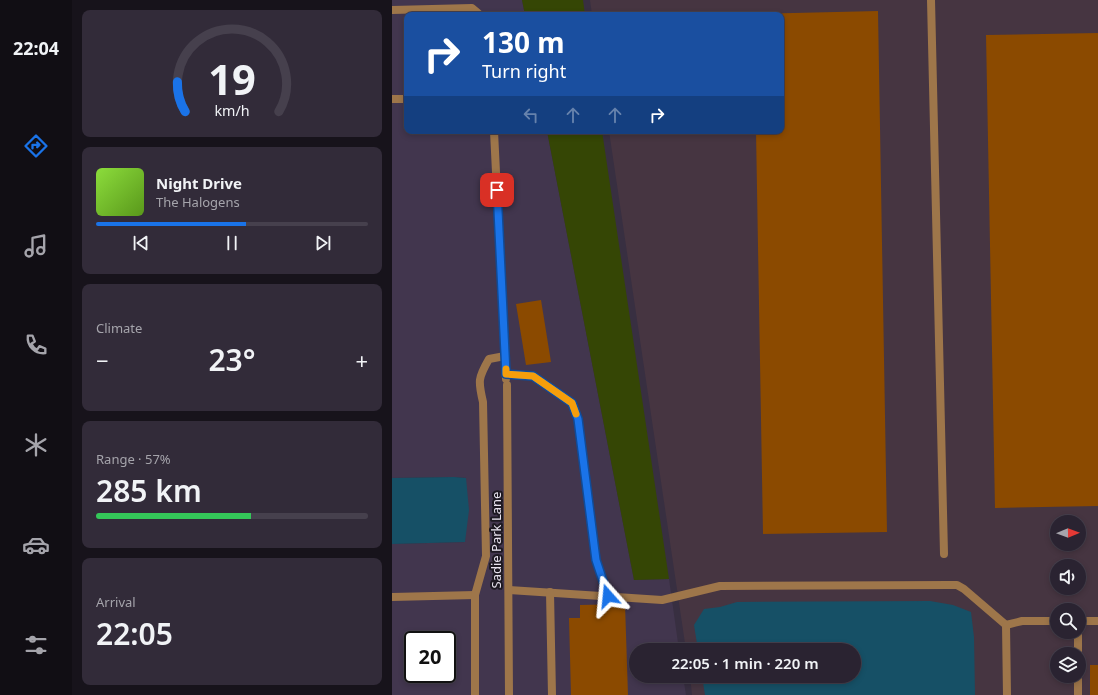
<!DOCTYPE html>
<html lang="en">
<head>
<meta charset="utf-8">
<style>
  body { margin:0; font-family:"Noto Sans",sans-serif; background:#322b39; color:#f1f3f6; height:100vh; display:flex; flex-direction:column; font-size:15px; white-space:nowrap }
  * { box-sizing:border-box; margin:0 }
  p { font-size:13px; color:#a5a4ab }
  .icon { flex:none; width:22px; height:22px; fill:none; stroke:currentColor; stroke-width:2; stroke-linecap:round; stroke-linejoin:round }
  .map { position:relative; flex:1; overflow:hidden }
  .panel { display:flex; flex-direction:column; gap:10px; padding:10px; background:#17131b; width:320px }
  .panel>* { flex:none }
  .guide { position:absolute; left:12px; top:12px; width:380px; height:122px; border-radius:8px; box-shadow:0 2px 6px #0003,0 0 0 1px #46404d; background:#1a4fa0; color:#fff; overflow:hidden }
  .needle { width:26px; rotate:89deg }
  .buttons { position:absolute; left:658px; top:515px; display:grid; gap:8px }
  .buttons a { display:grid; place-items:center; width:36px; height:36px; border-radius:50%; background:#2a2331; box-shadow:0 2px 6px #0003,0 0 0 1px #46404d; font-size:20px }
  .speed { position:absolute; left:12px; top:631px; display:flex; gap:8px; font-size:20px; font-weight:700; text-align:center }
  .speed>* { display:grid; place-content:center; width:52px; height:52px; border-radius:50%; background:#2a2331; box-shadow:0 2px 6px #0003,0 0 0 1px #46404d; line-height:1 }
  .speed .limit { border:2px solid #111; border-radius:6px; background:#fff; color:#111 }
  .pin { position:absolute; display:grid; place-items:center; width:34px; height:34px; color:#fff; margin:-17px; border-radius:8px; box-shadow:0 2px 6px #0006 }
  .me { position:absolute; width:44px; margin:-22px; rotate:342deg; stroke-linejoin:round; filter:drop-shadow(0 0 3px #0008) }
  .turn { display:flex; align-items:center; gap:14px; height:84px; padding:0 12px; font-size:18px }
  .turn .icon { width:52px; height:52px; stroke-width:2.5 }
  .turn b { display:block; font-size:28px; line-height:34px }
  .lanes { display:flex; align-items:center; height:38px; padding:0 12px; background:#0003; justify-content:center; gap:20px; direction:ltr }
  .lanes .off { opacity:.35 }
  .big { font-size:30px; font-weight:600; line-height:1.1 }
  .panel .widget { flex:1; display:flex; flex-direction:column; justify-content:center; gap:6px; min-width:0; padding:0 14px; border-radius:8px; background:#322b39 }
  .panel .dial { align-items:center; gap:0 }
  .dial svg { height:104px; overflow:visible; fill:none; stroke:#46404d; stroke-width:7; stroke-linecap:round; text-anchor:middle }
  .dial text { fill:#f1f3f6; stroke:none }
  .song { display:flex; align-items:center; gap:12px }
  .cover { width:48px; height:48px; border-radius:6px; background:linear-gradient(135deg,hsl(90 70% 55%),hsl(90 70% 35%)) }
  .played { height:4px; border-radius:2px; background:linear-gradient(90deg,#1a73e8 55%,#46404d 55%) }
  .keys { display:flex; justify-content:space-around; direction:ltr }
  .heat { display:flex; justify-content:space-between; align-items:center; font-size:22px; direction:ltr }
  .charge { height:6px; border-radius:3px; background:linear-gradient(90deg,#34c759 57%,#46404d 0) }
  .trip { position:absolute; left:237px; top:643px; width:232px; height:40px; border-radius:20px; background:#2a2331; box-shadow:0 2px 6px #0003,0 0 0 1px #46404d; font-weight:600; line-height:40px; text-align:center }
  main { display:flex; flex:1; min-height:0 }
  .tabs { display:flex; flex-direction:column; width:72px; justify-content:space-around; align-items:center; background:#110e14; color:#a5a4ab }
  .tabs .icon { width:28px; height:28px }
  .tabs .selected { color:#1a73e8 }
  .tabs b { font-size:18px; color:#f1f3f6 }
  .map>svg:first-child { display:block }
</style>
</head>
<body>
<main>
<nav class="tabs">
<b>22:04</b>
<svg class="icon selected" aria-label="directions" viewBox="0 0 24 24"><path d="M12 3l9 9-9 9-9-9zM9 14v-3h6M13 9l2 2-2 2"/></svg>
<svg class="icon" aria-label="music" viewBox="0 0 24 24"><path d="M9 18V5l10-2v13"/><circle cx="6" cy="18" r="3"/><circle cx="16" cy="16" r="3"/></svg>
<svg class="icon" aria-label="phone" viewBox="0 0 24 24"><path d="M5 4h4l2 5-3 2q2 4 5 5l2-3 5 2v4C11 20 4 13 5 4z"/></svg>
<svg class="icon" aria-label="climate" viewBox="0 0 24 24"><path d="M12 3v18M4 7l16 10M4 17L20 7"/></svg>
<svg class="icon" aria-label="car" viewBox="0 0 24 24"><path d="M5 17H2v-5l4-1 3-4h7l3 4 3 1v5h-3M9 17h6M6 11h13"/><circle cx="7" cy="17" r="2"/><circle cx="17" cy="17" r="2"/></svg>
<svg class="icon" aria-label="filters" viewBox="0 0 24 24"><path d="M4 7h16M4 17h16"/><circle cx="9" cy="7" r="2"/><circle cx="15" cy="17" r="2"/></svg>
</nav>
<section class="panel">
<div class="widget dial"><svg viewBox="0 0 100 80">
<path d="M14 69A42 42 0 1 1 86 69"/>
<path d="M14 69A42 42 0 0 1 8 46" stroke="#1a73e8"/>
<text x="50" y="56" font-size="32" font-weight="700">19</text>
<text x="50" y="72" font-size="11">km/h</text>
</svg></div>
<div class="widget">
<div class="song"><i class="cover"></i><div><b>Night Drive</b><p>The Halogens</p></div></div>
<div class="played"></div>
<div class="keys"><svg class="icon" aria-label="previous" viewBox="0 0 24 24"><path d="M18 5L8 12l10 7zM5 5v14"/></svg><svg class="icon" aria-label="pause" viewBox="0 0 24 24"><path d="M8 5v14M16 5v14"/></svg><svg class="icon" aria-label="next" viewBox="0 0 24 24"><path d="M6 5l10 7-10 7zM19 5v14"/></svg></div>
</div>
<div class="widget"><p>Climate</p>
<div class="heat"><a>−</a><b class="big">23°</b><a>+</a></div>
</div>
<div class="widget"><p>Range · 57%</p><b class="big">285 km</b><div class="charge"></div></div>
<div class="widget"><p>Arrival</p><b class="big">22:05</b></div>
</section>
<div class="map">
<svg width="706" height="695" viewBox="0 0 706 695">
  <rect width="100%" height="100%" fill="#382f41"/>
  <path fill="#42364e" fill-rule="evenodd" d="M0 0H130L133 15H15V131H155L242 580 277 579 287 650H244V676H291L294 695H0V544L73 542 74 478 62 477 0 478ZM21 640H55V674H21Z"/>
  <path fill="#463541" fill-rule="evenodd" d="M198 0H706V695H300L298 676H462V650H294L217 131H389V15H200ZM665 522H687V544H665ZM665 566H687V588H665ZM665 610H687V632H665ZM665 654H687V676H665Z"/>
  <g fill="#354605">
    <polygon points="130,0 191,0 193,15 133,15"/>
    <polygon points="155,131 210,131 277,579 242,580"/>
  </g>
  <g fill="#165066">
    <polygon points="62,477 74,478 77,510 73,542 0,544 0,478"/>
    <polygon points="538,601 561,605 579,612 582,637 583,695 313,695 310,676 462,676 462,650 306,650 302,625 312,609 328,607 345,602"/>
  </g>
  <g fill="#8b4a00">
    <polygon points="486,11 495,532 371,534 364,131 389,131 389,15 362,15 362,14"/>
    <polygon points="706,33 706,506 603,508 594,35"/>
    <polygon points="149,300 159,362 134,365 124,304"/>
    <polygon points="233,604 236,695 179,695 177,618 188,618 188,605"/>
    <rect x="698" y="665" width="8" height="30"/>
  </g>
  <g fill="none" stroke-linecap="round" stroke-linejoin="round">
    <g stroke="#9e764a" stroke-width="8">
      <polyline points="539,0 552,554"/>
      <polyline points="0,10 80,8 86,13 87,15"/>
      <polyline points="0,99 15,99"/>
      <polyline points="102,131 114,379"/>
      <polyline points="114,374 141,376 180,403 186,419 204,561 216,596"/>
      <polyline points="117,590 270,600 328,586 558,585 565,585 572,589 614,625"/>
      <polyline points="158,592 160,695"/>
      <polyline points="0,597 83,595"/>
      <polyline points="687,621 706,621"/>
      <polyline points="686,654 686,632"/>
      <path d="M83 695V595L94 556 91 402C86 381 86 378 97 359L113 356"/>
      <polyline points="615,695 614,625 630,621 665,621"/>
      <polyline points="686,695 686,676"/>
    </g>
    <polyline stroke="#9e764a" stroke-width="8" points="115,385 117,695"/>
  </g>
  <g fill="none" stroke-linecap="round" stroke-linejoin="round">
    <g stroke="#114b97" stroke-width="10">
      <polyline id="route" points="105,190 114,374 141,376 180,403 186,419 204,560 216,596"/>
    </g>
    <use href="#route" stroke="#1a73e8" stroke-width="7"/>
    <polyline stroke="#f59e0b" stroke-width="7" points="114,369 114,374 141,376 180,403 184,414"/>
  </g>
  <g text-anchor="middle" stroke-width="4" stroke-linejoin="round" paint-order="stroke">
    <g font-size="13" fill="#e7e2ee" stroke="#1d1922">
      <text transform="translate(104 540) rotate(-90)" y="5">Sadie Park Lane</text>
    </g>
  </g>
</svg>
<div class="buttons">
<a><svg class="needle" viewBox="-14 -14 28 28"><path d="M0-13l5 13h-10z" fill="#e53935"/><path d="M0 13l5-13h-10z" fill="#a5a4ab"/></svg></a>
<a><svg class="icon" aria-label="sound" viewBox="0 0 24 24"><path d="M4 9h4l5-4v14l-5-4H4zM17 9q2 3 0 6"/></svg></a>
<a><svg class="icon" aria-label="search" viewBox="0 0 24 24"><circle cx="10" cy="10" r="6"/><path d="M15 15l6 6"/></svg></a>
<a><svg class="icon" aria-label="layers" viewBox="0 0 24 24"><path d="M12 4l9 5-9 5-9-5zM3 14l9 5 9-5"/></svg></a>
</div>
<div class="speed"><div class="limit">20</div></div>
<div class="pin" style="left:105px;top:190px;background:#d93025"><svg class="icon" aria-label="arrive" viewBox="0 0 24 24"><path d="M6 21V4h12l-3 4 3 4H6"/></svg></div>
<svg class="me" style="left:216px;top:596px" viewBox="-20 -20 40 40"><path d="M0-17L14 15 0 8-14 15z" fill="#1a73e8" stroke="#fff" stroke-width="4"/></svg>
<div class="trip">22:05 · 1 min · 220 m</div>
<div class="guide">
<div class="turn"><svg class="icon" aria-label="right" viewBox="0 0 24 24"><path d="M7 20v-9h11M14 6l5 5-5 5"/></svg><div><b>130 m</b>Turn right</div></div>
<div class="lanes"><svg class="icon off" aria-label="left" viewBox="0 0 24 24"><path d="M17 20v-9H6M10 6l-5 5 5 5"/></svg><svg class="icon off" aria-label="ahead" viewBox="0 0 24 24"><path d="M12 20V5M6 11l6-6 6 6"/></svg><svg class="icon off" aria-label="ahead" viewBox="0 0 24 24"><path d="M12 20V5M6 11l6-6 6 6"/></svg><svg class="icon" aria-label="right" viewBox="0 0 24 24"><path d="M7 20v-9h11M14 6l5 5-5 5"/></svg></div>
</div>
</div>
</main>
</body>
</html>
